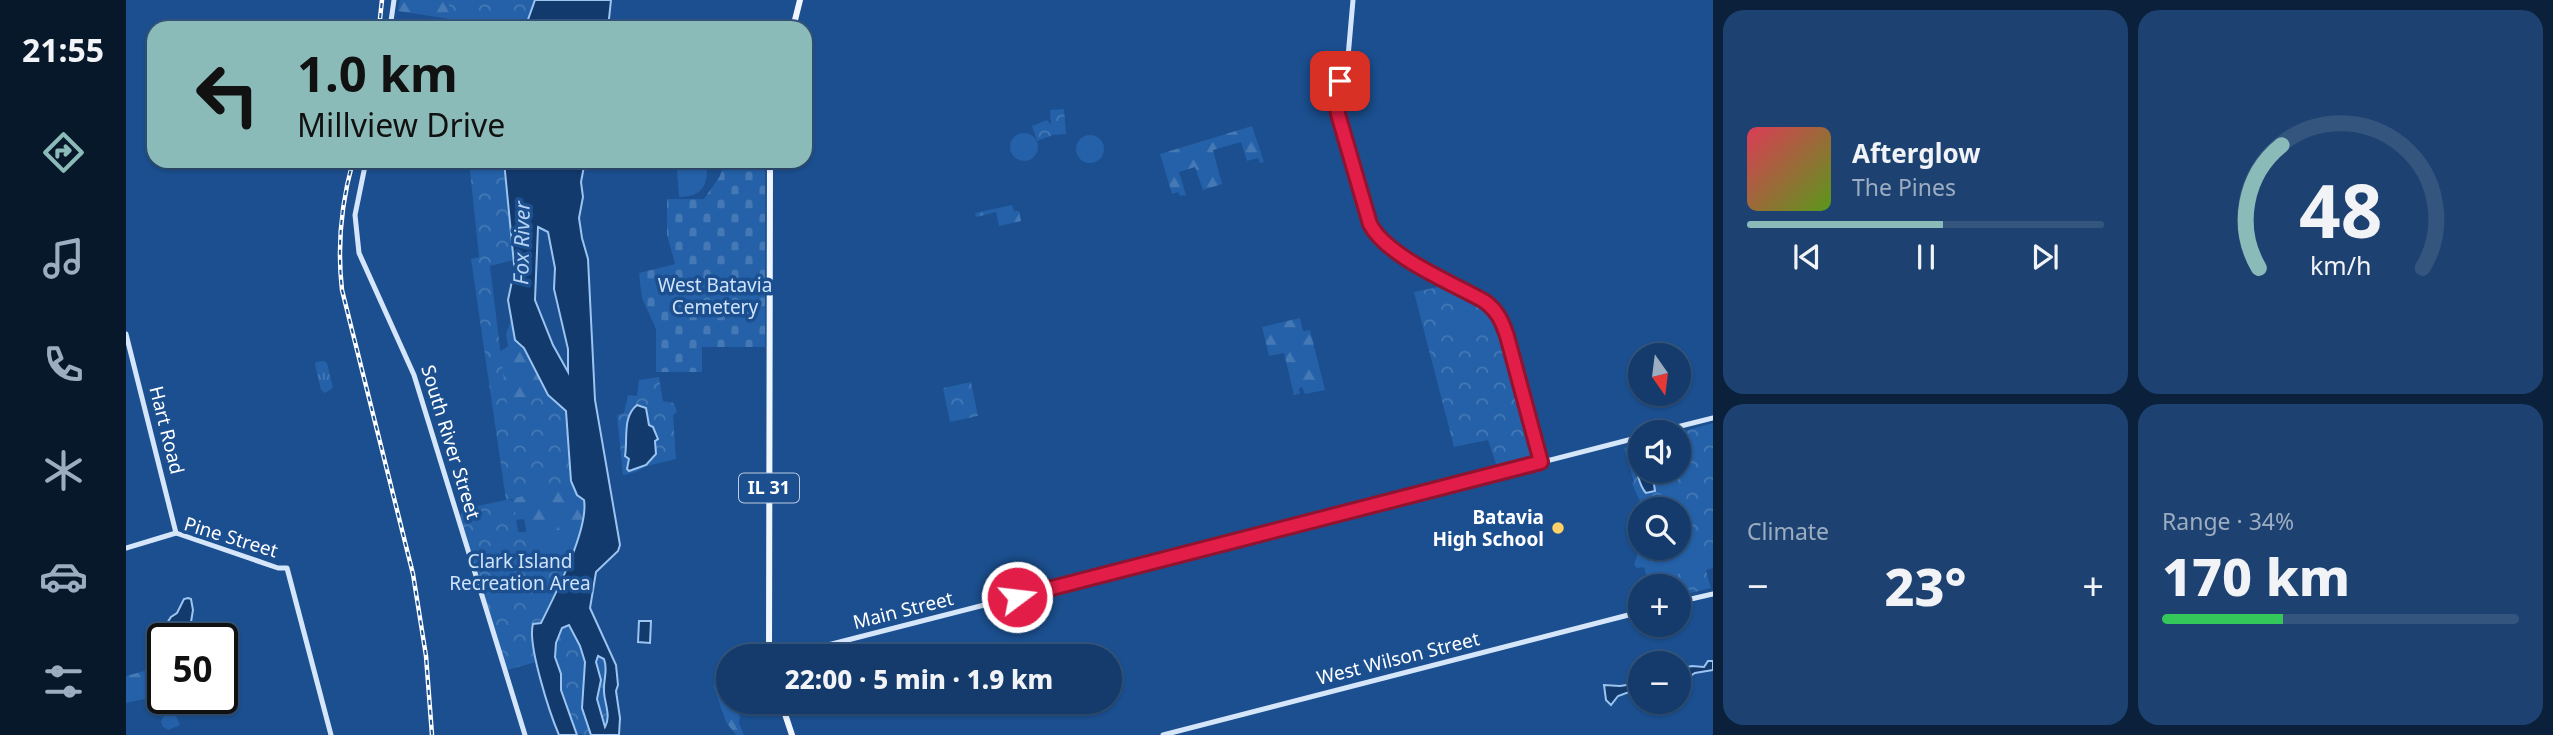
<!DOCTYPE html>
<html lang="en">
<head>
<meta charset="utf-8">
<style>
  body { margin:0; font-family:"Noto Sans",sans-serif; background:#1d4271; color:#f1f3f6; height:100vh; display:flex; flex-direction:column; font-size:26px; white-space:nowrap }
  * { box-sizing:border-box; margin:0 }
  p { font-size:23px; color:#9dadc1 }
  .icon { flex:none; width:38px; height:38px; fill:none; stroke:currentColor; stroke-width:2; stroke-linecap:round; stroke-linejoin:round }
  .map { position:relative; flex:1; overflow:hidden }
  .details { display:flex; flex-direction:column; gap:10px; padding:10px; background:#0b203b; width:840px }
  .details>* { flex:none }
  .top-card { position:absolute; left:21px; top:21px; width:665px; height:147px; border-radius:21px; box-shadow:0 2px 5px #0004,0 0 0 2px #33557e; background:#8bbbb9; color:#111; overflow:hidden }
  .needle { width:46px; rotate:166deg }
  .buttons { position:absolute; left:1502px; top:343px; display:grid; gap:14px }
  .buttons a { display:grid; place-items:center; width:63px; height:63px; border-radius:50%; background:#143b6b; box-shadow:0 2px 5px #0004,0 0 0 2px #33557e; font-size:35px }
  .speed { position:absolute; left:21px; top:623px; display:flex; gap:14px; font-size:35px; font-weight:700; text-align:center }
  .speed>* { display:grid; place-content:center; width:91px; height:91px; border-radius:50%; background:#143b6b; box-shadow:0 2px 5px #0004,0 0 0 2px #33557e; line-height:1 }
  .speed .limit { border:4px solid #111; border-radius:10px; background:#fff; color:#111 }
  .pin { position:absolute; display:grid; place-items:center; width:60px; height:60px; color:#fff; margin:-30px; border-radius:14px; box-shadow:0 4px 10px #0006 }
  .me { position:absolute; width:77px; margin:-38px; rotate:75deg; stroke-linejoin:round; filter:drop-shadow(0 0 5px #0008) }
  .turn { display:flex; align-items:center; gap:24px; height:147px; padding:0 35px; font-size:32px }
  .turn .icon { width:91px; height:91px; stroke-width:2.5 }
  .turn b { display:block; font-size:49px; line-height:60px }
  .big { font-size:52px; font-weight:800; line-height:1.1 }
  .details .tile { flex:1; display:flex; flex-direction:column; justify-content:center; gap:10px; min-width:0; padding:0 24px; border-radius:21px; background:#1d4271 }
  .details .dial { align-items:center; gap:0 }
  .dial svg { height:182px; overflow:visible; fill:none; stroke:#33557e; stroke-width:7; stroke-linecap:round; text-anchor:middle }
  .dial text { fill:#f1f3f6; stroke:none }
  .song { display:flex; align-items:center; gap:21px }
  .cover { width:84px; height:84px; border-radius:10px; background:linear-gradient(135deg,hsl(350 70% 55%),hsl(90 70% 35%)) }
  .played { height:7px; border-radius:4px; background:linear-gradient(90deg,#8bbbb9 55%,#33557e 55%) }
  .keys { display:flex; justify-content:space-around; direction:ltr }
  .heat { display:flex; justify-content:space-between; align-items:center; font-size:38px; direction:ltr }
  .charge { height:10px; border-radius:5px; background:linear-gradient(90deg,#34c759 34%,#33557e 0) }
  .details .tiles { flex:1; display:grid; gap:10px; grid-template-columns:repeat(2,1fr) }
  .trip { position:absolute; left:590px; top:644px; width:406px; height:70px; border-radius:35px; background:#143b6b; box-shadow:0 2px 5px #0004,0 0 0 2px #33557e; font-weight:800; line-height:70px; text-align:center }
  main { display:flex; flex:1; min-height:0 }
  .tabs { display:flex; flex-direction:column; width:126px; justify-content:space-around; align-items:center; background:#08182b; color:#9dadc1 }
  .tabs .icon { width:49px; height:49px }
  .tabs .selected { color:#8bbbb9 }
  .tabs b { font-size:32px; color:#f1f3f6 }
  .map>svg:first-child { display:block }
</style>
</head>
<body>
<main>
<nav class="tabs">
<b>21:55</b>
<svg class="icon selected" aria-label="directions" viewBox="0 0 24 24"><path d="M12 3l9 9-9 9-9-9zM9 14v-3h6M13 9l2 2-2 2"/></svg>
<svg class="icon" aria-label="music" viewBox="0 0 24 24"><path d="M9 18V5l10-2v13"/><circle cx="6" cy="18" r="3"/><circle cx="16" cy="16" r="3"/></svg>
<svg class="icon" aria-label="phone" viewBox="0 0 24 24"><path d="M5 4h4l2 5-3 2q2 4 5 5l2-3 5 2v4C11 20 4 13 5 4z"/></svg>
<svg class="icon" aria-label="climate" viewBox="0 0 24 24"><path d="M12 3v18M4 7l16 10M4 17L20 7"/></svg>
<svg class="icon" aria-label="car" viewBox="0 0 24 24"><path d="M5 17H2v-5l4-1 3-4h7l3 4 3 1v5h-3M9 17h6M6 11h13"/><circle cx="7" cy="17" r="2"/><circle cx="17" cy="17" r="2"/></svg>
<svg class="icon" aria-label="filters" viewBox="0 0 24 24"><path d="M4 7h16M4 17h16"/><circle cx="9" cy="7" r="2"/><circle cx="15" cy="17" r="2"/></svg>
</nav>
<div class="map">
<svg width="1587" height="735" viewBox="0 0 1587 735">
  <defs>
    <pattern id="grass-tufts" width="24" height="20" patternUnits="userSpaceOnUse" patternTransform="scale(1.75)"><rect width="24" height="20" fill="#2461a8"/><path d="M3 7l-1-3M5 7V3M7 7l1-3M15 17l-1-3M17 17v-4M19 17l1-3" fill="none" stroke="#4579b5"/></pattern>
    <pattern id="forest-firs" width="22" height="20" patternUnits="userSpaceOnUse" patternTransform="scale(1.75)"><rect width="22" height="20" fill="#2461a8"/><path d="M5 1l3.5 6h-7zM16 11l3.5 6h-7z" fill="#4579b5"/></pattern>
    <pattern id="cemetery-stones" width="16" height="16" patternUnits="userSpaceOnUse" patternTransform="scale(1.75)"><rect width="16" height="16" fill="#2461a8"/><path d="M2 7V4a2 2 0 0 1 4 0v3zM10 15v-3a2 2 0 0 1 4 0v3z" fill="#4579b5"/></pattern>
    <pattern id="park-crowns" width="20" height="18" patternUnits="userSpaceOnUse" patternTransform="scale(1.75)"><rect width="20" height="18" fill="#2461a8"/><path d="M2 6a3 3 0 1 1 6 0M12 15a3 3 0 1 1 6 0" fill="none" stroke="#4579b5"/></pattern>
  </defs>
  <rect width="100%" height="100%" fill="#1b4f8f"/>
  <polygon fill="url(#grass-tufts)" points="198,361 201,363 207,388 199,393 195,390 189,365 190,362"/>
  <g fill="url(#forest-firs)">
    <polygon points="274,0 409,0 399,28 332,28 330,20 272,11"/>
    <polygon points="1126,126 1138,162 1134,163 1132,158 1121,161 1115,142 1087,150 1096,184 1077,190 1069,167 1053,172 1060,195 1054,196 1052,192 1046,194 1034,154"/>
    <polygon points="886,205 888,211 893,211 895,221 873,226 870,212 850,217 849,213"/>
    <polygon points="1174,318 1177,331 1184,330 1199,390 1179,394 1176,387 1173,388 1174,394 1168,395 1158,353 1143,356 1136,327"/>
    <polygon points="385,320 389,340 398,348 422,395 440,411 442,435 459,506 457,525 449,545 431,533 401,534 398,519 389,520 368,356 382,346 380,334"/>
    <polygon points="37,666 37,695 0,703 0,676"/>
    <polygon points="587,685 590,685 614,715 613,723 618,735 610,735 600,722"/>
  </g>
  <polygon fill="url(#cemetery-stones)" points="599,161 639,161 639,347 576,347 576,372 530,372 530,329 516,298 513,273 549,264 541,235 541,199 578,199 594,176"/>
  <g fill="url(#park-crowns)">
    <polygon points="322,0 408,0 397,28 327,28"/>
    <polygon points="938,109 940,134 927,135 911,141 906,126 921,120 925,125 924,110"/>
    <polygon points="343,161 377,161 388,260 364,266 381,405 421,395 439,411 445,484 381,500 385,500 388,504 392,532 434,530 449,545 420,614 415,623 407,624 405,631 410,662 381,670 334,516 337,509 380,500 345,259 353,257"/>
    <polygon points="1322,285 1364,310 1373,322 1409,458 1371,467 1362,440 1328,447 1288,292"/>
    <polygon points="533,377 537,401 548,403 551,412 547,415 550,459 521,466 510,472 497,475 491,415 498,413 502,395 511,396 513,380"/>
    <polygon points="845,382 852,416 824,422 817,388"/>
    <path d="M1587 423V568L1580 570 1585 588 1552 596V586H1523L1518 567 1511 568 1508 565 1514 546 1552 548V509H1517C1514 499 1509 492 1506 483L1508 482 1498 448 1514 443V471H1552V433Z"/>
    <path d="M440 625H443L454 646 459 662 456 708 465 735 450 734C444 722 438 705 435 692 434 686 437 681 435 676 430 660 424 637 440 625Z"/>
    <path d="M472 656 478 659C482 670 478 677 478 688 477 701 486 715 479 727L471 699 474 690 470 660Z"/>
  </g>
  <g fill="#2461a8" fill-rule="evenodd">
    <circle cx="898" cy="147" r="14"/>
    <circle cx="964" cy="149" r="14"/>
    <path d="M554 168 581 170C581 189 572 197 553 197L551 170Z"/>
    <path d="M1346 310 1348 311 1352 336C1334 346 1317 334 1323 315Z"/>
    <path d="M1542 498 1554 501 1561 511 1578 578 1575 579 1573 576C1566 587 1562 589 1552 586 1530 581 1533 568 1528 548H1532L1534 554 1533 548H1552V510L1555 508C1541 496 1536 509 1523 509L1532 500ZM1571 568 1569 577 1559 584 1548 583 1541 577Z"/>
    <polygon points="420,537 435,538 443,544 429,571 426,572 402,555 409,543"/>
    <polygon points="380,547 383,563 367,565 365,550"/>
    <polygon points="383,566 386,587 382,588 366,573 365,569"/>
    <polygon points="45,713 49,714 54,725 42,730 36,726 35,721 39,714"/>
  </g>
  <g fill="#123a6d" stroke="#9cc4f0" stroke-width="2" fill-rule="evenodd">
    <polygon points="409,0 485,0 482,28 399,28"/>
    <path d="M378 161H459L455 182 457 197 453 218 456 238 462 259 469 400 494 545 492 551 470 572 464 608 490 665 492 685 490 691 494 718 493 735H465L456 708 459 662 454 646 443 625 436 628 430 643 429 657 435 674V690L451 735H433C424 714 401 644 407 624L415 623C429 595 463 529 458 500L451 495 445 481 440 411 422 395 398 348 389 340 382 300 386 281 392 275 388 264ZM412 227 422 232 429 268 428 289 442 349V372L427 345 409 300ZM472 656 478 659C482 670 478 677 478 688 477 701 486 715 479 727L471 699 475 680 470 662Z"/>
    <path d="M511 405 520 408 523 425 527 427 532 439 529 441 530 454 520 465 503 471 501 469 503 459 499 456C502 439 496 417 511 405Z"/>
    <path d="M1514 450V471H1526L1529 491 1520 493C1513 486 1508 463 1508 452Z"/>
    <polygon points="62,598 65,599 67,610 65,622 58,639 37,639 37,664 28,667 23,659 23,650 45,617 51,613 58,599"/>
    <polygon points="513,621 525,621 524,643 512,642"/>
    <polygon points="1582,661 1587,661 1587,670 1569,673 1561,678 1552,680 1552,669 1566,666 1578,667"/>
    <polygon points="1514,683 1514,688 1492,696 1485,705 1480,700 1478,685 1494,686"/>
  </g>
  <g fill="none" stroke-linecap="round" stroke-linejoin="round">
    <g stroke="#d6e6fa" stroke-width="5">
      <path d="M1227 0 1222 57 1212 89 1210 105 1243 224C1261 256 1325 283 1358 301L1370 311 1377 324 1414 462"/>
      <polyline points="264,28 268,0"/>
      <polyline points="240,161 229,215 233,253 288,375 399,735"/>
      <polyline points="0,334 50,533"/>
      <polyline points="1531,432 1587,418"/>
      <polyline points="0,548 50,533 152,568 161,568 205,735"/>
      <polyline points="1552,602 1587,594"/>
      <polyline points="659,656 1514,437"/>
      <polyline points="1037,735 1514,612"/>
    </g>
    <g stroke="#f0f6ff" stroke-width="6">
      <polyline points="667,28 674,0"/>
      <polyline points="643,656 644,161"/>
      <polyline points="655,702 666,735"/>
    </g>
    <g stroke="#fff" stroke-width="4.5">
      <g id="rail">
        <polyline points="253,28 256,0"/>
        <path d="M227 161C215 204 211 246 216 290L287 574 300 656 306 735"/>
      </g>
    </g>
    <use href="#rail" stroke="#1b4f8f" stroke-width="2" stroke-dasharray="5" stroke-linecap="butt"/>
  </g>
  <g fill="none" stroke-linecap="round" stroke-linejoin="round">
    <g stroke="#92132f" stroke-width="18">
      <path id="route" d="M891 597 1415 462 1381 336C1376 321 1371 310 1358 301 1326 283 1260 256 1244 224L1212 114 1210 97 1214 81"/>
    </g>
    <use href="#route" stroke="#e11d48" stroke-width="12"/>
  </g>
  <circle fill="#ffd166" stroke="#1b4f8f" stroke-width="2.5" cx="1432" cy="528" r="7"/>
  <g text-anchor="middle" stroke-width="7" stroke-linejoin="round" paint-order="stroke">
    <rect fill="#1b4f8f" stroke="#bbcadd" stroke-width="2" x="613" y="473.5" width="60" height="29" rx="5"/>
    <g font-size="18" font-weight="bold" fill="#fff">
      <text x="643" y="494">IL 31</text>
    </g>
    <g font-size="19" fill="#cfe3fa" stroke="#1b4f8f">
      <text x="589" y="292">West Batavia<tspan x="589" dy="22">Cemetery</tspan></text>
      <text x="394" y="568">Clark Island<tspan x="394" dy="22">Recreation Area</tspan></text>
    </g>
    <g font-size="19" fill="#fff" stroke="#1b4f8f">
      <text transform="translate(41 430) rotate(76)" y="7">Hart Road</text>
      <text transform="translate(325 442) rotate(73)" y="7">South River Street</text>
      <text transform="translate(105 537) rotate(17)" y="7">Pine Street</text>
      <text transform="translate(777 610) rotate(-14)" y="7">Main Street</text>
      <text transform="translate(1272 658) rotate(-14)" y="7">West Wilson Street</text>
    </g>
    <g font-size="19" font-weight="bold" fill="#fff" stroke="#1b4f8f" text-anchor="end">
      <text x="1418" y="524">Batavia<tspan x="1418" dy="22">High School</tspan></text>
    </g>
    <g font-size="21" font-style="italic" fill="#b5d3f5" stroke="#1b4f8f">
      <text transform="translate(396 243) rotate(-89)" y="7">Fox River</text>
    </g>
  </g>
</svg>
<div class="buttons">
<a><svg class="needle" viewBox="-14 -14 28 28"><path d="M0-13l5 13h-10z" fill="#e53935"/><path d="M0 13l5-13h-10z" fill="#9dadc1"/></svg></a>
<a><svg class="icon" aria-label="sound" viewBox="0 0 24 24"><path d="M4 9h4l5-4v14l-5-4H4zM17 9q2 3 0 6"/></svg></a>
<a><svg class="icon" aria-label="search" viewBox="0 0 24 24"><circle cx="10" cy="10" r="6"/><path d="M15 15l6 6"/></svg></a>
<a>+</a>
<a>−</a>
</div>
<div class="speed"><div class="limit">50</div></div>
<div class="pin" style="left:1214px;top:81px;background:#d93025"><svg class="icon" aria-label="arrive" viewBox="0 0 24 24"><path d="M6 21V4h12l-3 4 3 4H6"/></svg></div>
<svg class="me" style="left:891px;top:597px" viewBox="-20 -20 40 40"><circle r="17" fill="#e11d48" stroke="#fff" stroke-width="3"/><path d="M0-11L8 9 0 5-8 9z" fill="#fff"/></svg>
<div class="trip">22:00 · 5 min · 1.9 km</div>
<div class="top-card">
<div class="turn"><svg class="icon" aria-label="left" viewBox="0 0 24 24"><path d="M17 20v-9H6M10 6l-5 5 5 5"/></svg><div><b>1.0 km</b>Millview Drive</div></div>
</div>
</div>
<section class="details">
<div class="tiles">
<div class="tile">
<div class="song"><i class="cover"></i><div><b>Afterglow</b><p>The Pines</p></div></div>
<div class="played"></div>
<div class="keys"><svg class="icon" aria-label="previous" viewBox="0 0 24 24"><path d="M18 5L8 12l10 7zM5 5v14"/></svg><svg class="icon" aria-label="pause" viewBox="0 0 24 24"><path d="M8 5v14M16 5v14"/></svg><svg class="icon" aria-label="next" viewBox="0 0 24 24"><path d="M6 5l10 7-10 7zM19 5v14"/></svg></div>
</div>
<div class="tile dial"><svg viewBox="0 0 100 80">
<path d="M14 69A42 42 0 1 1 86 69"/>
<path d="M14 69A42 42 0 0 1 24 15" stroke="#8bbbb9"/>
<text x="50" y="56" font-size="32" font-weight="700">48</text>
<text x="50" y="72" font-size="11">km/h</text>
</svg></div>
<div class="tile"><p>Climate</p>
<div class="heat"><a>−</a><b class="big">23°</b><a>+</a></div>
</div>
<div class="tile"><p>Range · 34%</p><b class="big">170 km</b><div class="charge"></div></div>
</div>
</section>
</main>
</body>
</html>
